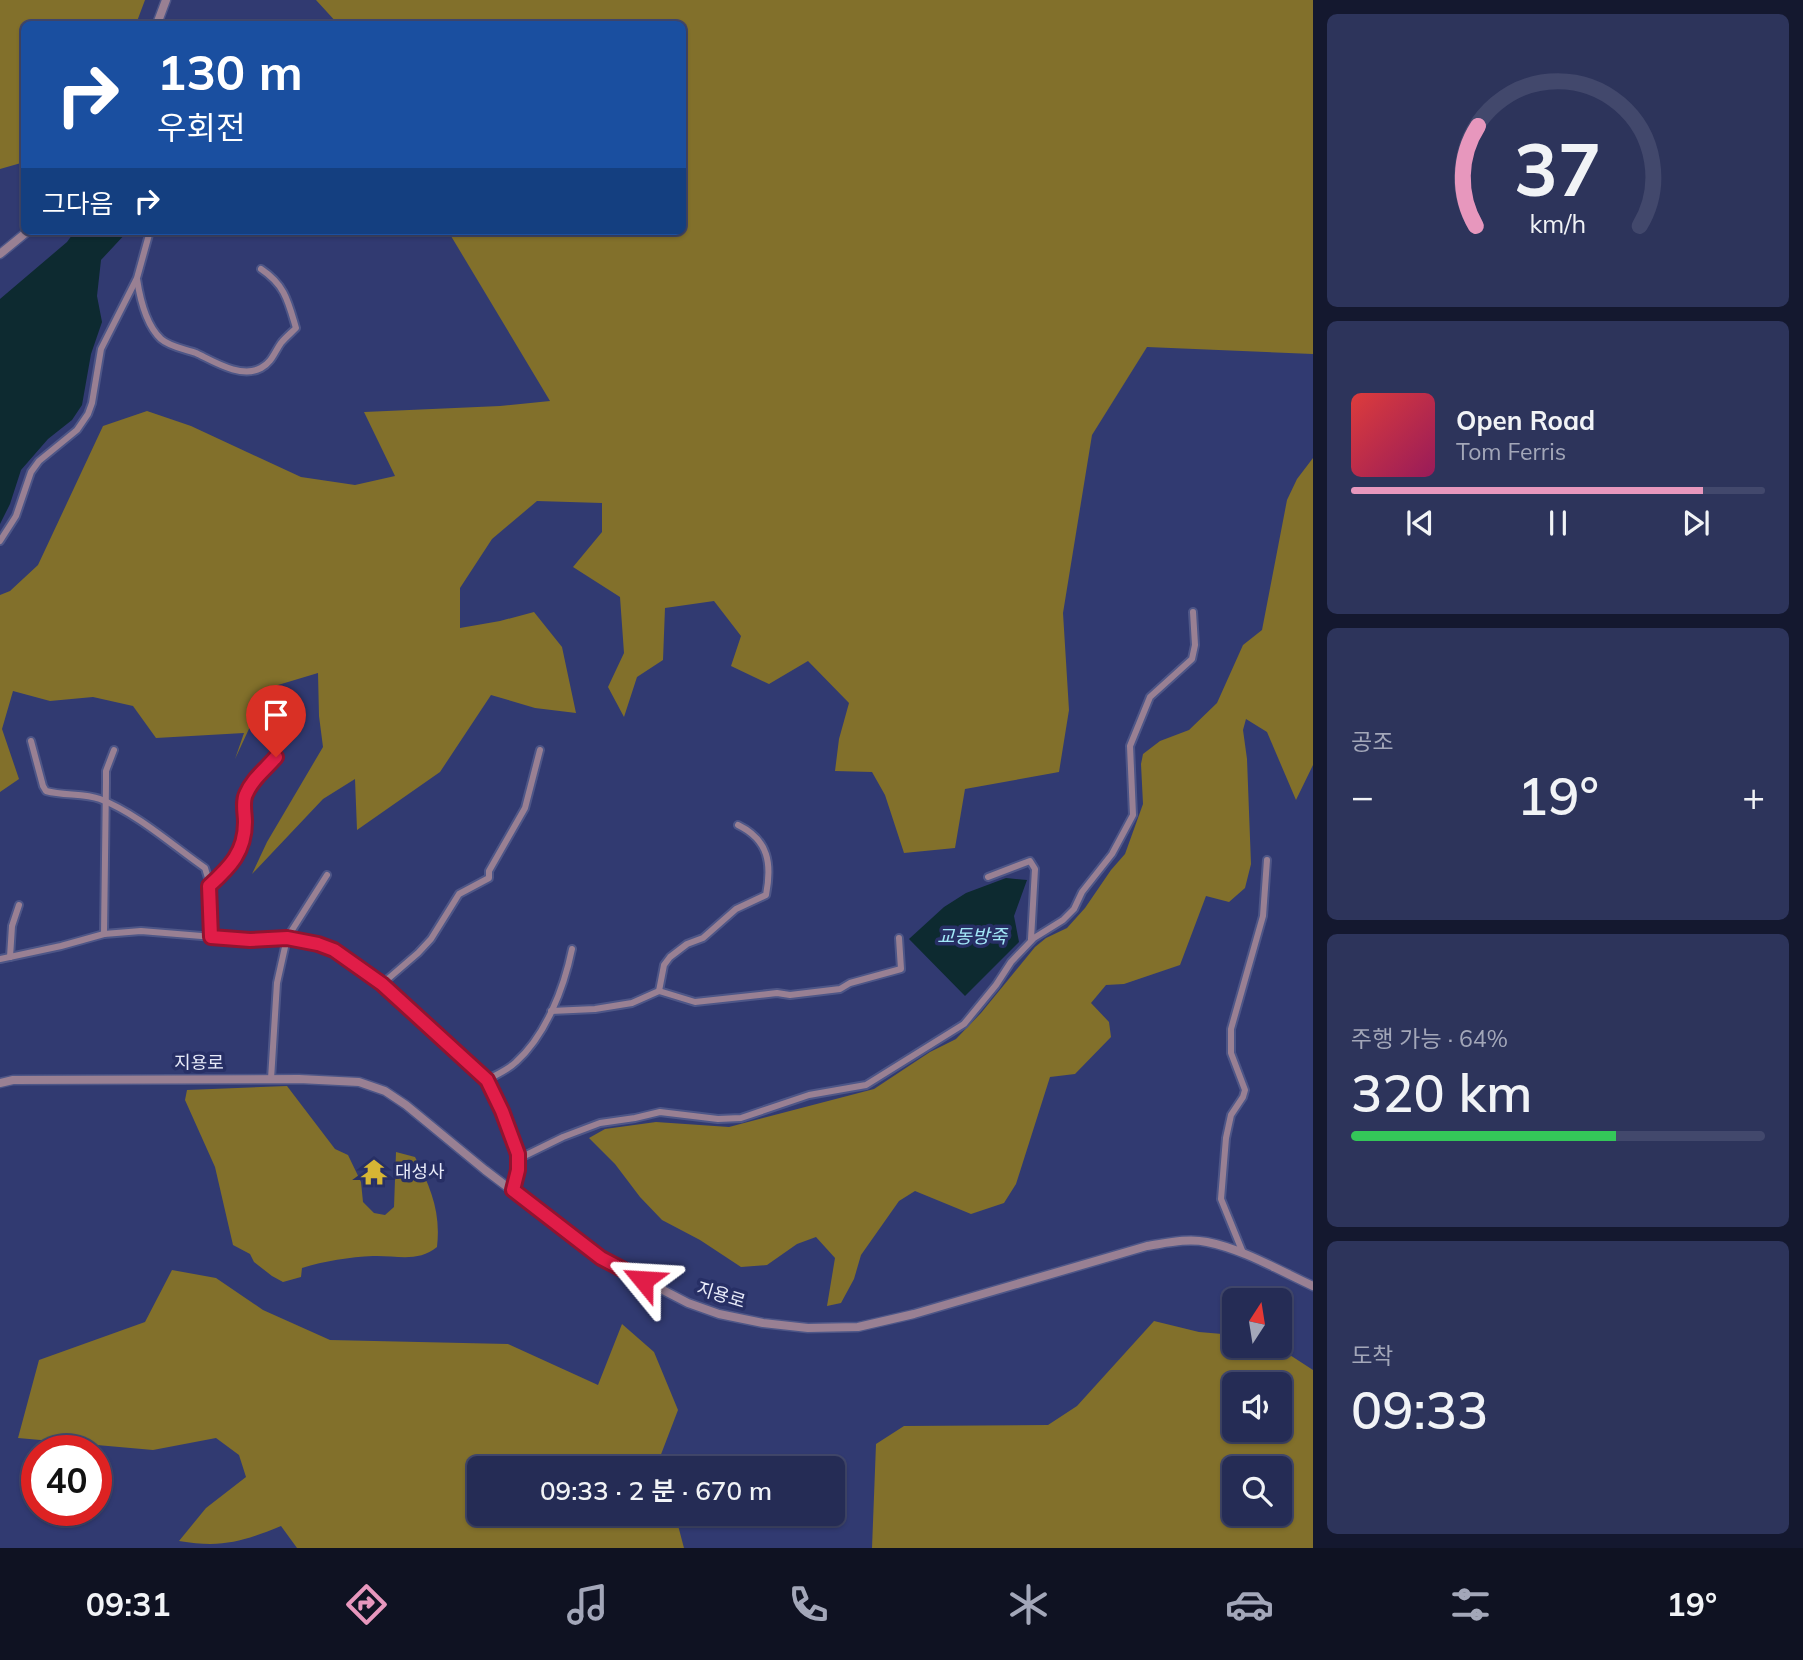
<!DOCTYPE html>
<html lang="ko">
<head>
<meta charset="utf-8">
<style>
  body { margin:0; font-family:Mulish,"Noto Sans KR",sans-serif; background:#2d345b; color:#f1f3f6; height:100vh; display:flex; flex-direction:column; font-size:26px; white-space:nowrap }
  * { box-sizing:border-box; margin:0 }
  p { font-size:23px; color:#a3a7b9 }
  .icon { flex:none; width:38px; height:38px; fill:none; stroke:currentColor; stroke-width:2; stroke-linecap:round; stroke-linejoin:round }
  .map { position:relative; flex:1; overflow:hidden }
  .details { display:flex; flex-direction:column; gap:14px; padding:14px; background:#14182f; width:490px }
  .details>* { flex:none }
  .top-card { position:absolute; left:21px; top:21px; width:665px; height:214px; border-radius:10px; box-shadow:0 2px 5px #0004,0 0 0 2px #42486c; background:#1a4fa0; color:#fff; overflow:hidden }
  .needle { width:46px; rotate:12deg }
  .fabs { position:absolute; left:1222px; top:1288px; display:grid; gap:14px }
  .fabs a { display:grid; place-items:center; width:70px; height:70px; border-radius:10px; background:#252c55; box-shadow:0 2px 5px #0004,0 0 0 2px #42486c; font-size:35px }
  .speed { position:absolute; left:21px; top:1435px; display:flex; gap:14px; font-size:35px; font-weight:700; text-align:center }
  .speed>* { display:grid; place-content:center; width:91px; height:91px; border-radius:50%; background:#252c55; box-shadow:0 2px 5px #0004,0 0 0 2px #42486c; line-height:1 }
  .speed .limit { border:10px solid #d22; background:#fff; color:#111 }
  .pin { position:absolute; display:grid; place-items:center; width:60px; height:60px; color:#fff; margin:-72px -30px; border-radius:50% 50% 50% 0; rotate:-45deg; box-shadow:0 0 7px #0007 }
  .pin .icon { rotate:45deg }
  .me { position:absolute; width:77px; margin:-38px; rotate:297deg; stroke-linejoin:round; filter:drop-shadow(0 0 5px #0008) }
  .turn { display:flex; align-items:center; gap:24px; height:147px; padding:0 21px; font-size:32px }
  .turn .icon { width:91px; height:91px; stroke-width:2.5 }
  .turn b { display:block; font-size:49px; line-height:60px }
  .then { display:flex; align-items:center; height:66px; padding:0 21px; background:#0003; gap:14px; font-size:26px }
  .big { font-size:52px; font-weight:600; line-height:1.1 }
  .details .widget { flex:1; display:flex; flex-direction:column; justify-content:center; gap:10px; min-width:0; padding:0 24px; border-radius:10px; background:#2d345b }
  .details .dial { align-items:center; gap:0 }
  .dial svg { height:182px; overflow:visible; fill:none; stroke:#42486c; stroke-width:7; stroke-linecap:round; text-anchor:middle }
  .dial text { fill:#f1f3f6; stroke:none }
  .song { display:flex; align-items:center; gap:21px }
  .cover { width:84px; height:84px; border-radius:10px; background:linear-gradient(135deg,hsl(0 70% 55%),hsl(330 70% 35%)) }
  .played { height:7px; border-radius:4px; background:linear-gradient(90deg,#e797bd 85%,#42486c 85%) }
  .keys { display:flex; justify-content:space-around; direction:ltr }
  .heat { display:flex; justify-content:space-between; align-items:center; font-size:38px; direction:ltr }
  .charge { height:10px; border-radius:5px; background:linear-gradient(90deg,#34c759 64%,#42486c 0) }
  .trip { position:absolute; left:467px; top:1456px; width:378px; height:70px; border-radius:10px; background:#252c55; box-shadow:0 2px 5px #0004,0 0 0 2px #42486c; font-weight:600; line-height:70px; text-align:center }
  .tab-bar { display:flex; height:112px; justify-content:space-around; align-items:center; background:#0f1222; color:#a3a7b9 }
  .tab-bar .icon { width:49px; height:49px }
  .tab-bar .current { color:#e797bd }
  .tab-bar b { font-size:32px; color:#f1f3f6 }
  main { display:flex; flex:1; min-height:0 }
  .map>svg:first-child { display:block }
</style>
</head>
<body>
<main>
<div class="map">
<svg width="1313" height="1548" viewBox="0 0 1313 1548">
  <rect width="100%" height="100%" fill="#313a71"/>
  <g fill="#82702b" fill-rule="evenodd">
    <polygon points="0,0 145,0 136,24 24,24 24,159 21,163 0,169"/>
    <polygon points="316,0 1313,0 1313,354 1147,347 1092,435 1063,613 1069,710 1059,772 965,789 955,848 904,853 885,795 872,772 835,771 839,739 849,703 808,661 769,684 731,666 741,636 714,601 665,608 663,660 637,677 624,717 608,687 624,653 620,597 573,567 602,532 602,503 537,501 492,539 460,588 460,628 500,621 534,612 562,647 576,713 535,708 491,695 440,772 357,830 355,779 323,799 252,874 267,842 323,747 319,716 318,673 268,688 235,759 244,733 156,738 133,706 93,697 50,701 13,691 2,729 19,779 0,792 0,595 10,591 38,565 103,426 147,411 191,426 301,477 355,485 395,476 364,412 500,406 550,401 448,231 682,231 682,24 338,24"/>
    <polygon points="1313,458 1313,765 1296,800 1267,732 1246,719 1243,730 1247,759 1251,864 1245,888 1229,902 1206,896 1180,965 1124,984 1106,985 1091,1003 1109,1022 1111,1037 1075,1074 1050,1077 1016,1184 1004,1203 971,1214 915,1191 899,1201 861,1255 854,1279 841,1303 827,1306 835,1258 816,1237 797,1244 767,1265 741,1267 700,1240 662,1220 640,1197 615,1164 589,1138 605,1129 656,1122 729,1127 874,1089 930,1052 956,1039 981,1013 1035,947 1046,938 1067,928 1085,908 1111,870 1125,854 1143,804 1141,764 1143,754 1160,741 1189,730 1217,703 1243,645 1262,630 1287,500 1297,479"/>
    <path d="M287 1086 335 1149 348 1155 361 1182 363 1202 374 1213 385 1215 394 1207 396 1152 415 1157C431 1188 441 1212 437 1247 418 1263 395 1255 373 1256 350 1257 324 1261 302 1268L301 1277 283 1282 272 1276 254 1262 250 1254 233 1245 215 1167 185 1100 187 1090Z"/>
    <path d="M172 1270 216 1278 263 1310 330 1340 508 1344 598 1385 622 1324 654 1352 678 1410 660 1457 663 1468H480V1514H675L684 1548H297L281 1526C242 1542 222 1548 179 1541L206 1508 246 1477 239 1455 216 1438 153 1450 18 1438 39 1360 145 1322Z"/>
    <path d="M1154 1321 1199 1332 1234 1335V1346H1276L1313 1370V1548H872L876 1444 904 1426 1048 1425 1077 1406ZM1279 1384V1430H1234V1384ZM1279 1468V1514H1234V1468Z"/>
  </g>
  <g fill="#0d2a30">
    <polygon points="75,231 128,231 101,260 97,296 102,322 91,354 82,405 72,420 48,439 21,470 10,504 0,524 0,299 67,242"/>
    <polygon points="1006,878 1027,880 1014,916 1019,942 965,996 909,939 944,907 966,893"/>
  </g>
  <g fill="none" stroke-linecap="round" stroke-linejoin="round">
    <g stroke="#4e5687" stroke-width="10">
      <g id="minor">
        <path d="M137 279C140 299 146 325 161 339 170 347 185 349 196 353 213 361 241 379 261 368 272 362 274 353 281 343 285 338 291 333 296 328 288 301 285 285 261 269"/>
        <polyline points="0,541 16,516 31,472 39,461 77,430 88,414 92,403 101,349 137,278 150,231"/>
        <path d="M31 741 43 786 46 791C64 796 84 793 100 799 138 814 172 845 205 868L208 878 211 937"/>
        <polyline points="988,877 1030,861 1035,869 1031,939"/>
        <path d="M209 885C232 866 245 854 245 822 245 813 242 802 246 794 253 778 265 770 276 757"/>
        <polyline points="104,934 106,782 106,771 114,750"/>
        <polyline points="10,957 12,926 19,905"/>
        <polyline points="0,959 61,946 104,934 141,931 250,940 287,938 318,944 334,950 382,984 448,1042 487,1080 502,1111 518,1154 518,1170 513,1190"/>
        <polyline points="382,984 418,953 431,939 459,894 489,878 489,871 525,808 540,750"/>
        <path d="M659 991 664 965 670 957 687 944 703 938 736 909 766 895C772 864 769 840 738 825"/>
        <polyline points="551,1011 595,1009 632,1003 659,991 695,1002 777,993 790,995 840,989 850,983 901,969 899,938"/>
        <polyline points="271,1079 277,983 287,938 327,875"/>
        <path d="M487 1080C497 1074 508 1070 516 1062 546 1035 564 988 572 949"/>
        <polyline points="518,1159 563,1137 600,1123 635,1118 660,1112 718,1119 741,1118 809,1095 866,1085 964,1024 996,985 1011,962 1034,938 1063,920 1074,909 1082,892 1112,854 1133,815 1130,746 1150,697 1192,659 1195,645 1193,612"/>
        <polyline points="1243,1253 1221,1199 1226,1138 1231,1115 1243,1097 1245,1090 1231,1053 1231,1029 1263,916 1267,860"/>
      </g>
    </g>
    <g stroke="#4e5687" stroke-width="11">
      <g id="tertiary">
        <polyline points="157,24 166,0"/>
        <polyline points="0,254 28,231"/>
        <path d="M0 1083 13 1080 299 1079 359 1082 385 1091 406 1105 485 1170 601 1258 688 1303 719 1314 763 1323 808 1328 858 1327 914 1314 1147 1246C1167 1243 1187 1238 1207 1242 1243 1249 1280 1271 1313 1286"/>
      </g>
    </g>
    <use href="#minor" stroke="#998093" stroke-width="6"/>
    <use href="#tertiary" stroke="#998093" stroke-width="8"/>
  </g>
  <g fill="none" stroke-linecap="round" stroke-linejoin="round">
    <g stroke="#92132f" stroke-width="18">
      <path id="route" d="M276 757C265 770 253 778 246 794 242 802 245 813 245 822 245 852 230 867 209 886L211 937 250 940 287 938 318 944 334 950 382 984 487 1080 502 1111 518 1154V1170L513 1190 601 1258 643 1280"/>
    </g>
    <use href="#route" stroke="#e11d48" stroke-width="12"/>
  </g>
  <defs>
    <g id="temple-bare" transform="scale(2.1)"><path d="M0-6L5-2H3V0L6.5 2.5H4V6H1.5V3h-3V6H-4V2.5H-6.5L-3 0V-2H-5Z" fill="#d6b534" stroke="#272f65" stroke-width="2.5" paint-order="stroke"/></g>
  </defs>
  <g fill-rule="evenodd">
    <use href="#temple-bare" x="374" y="1172"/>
  </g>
  <g text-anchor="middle" stroke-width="7" stroke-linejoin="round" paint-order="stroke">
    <g font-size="18" fill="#e8ebf9" stroke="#272f65">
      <text x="199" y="1069">지용로</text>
      <text transform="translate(721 1295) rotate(17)" y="6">지용로</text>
    </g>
    <g font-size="18" fill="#e8ebf9" stroke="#272f65" text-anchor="start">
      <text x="395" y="1178">대성사</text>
    </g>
    <g font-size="19" font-style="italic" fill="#a2e7f7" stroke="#272f65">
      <text x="972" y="943">교동방죽</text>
    </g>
  </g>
</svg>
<div class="fabs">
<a><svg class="needle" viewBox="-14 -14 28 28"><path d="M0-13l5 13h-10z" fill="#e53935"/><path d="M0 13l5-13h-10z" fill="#a3a7b9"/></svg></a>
<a><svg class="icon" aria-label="sound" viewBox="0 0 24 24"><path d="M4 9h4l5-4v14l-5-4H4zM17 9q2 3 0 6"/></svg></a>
<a><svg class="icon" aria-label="search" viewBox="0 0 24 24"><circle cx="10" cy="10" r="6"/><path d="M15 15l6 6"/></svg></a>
</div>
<div class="speed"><div class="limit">40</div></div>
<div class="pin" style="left:276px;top:757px;background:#d93025"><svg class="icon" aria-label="arrive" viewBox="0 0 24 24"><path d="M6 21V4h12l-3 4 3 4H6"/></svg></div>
<svg class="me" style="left:643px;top:1280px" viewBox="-20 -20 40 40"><path d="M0-17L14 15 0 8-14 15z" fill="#e11d48" stroke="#fff" stroke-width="4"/></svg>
<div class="trip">09:33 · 2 분 · 670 m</div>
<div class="top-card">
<div class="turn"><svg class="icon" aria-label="right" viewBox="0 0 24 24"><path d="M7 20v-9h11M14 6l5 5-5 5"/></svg><div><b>130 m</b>우회전</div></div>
<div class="then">그다음<svg class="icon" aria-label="right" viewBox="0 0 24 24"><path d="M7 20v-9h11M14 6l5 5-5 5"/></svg></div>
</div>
</div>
<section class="details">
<div class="widget dial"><svg viewBox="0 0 100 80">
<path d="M14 69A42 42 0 1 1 86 69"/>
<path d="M14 69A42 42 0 0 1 15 25" stroke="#e797bd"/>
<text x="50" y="56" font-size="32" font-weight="700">37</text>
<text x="50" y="72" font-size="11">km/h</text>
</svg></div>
<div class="widget">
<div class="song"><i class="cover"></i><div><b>Open Road</b><p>Tom Ferris</p></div></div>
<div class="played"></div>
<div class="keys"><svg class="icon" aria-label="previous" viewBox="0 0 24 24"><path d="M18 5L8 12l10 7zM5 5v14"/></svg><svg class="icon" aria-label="pause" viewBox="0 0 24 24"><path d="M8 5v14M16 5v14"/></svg><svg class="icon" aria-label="next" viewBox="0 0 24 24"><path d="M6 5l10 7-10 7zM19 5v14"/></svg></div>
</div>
<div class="widget"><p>공조</p>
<div class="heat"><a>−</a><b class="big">19°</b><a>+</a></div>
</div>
<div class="widget"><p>주행 가능 · 64%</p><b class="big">320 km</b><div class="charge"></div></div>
<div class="widget"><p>도착</p><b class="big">09:33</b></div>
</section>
</main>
<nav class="tab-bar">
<b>09:31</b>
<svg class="icon current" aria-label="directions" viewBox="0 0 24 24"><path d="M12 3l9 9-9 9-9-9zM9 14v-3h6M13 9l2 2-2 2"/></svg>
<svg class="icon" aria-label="music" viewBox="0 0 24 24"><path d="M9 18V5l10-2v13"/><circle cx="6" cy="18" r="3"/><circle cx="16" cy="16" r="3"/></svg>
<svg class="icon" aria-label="phone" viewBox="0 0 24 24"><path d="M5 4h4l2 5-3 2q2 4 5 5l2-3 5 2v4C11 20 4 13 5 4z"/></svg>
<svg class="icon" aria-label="climate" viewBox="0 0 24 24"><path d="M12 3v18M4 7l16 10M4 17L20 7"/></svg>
<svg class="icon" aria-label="car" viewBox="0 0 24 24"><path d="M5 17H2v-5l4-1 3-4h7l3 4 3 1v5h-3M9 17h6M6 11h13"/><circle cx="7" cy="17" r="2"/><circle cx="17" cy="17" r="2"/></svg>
<svg class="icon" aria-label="filters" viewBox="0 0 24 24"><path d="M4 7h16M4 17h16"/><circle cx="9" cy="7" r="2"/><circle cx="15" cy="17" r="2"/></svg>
<b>19°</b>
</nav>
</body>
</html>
